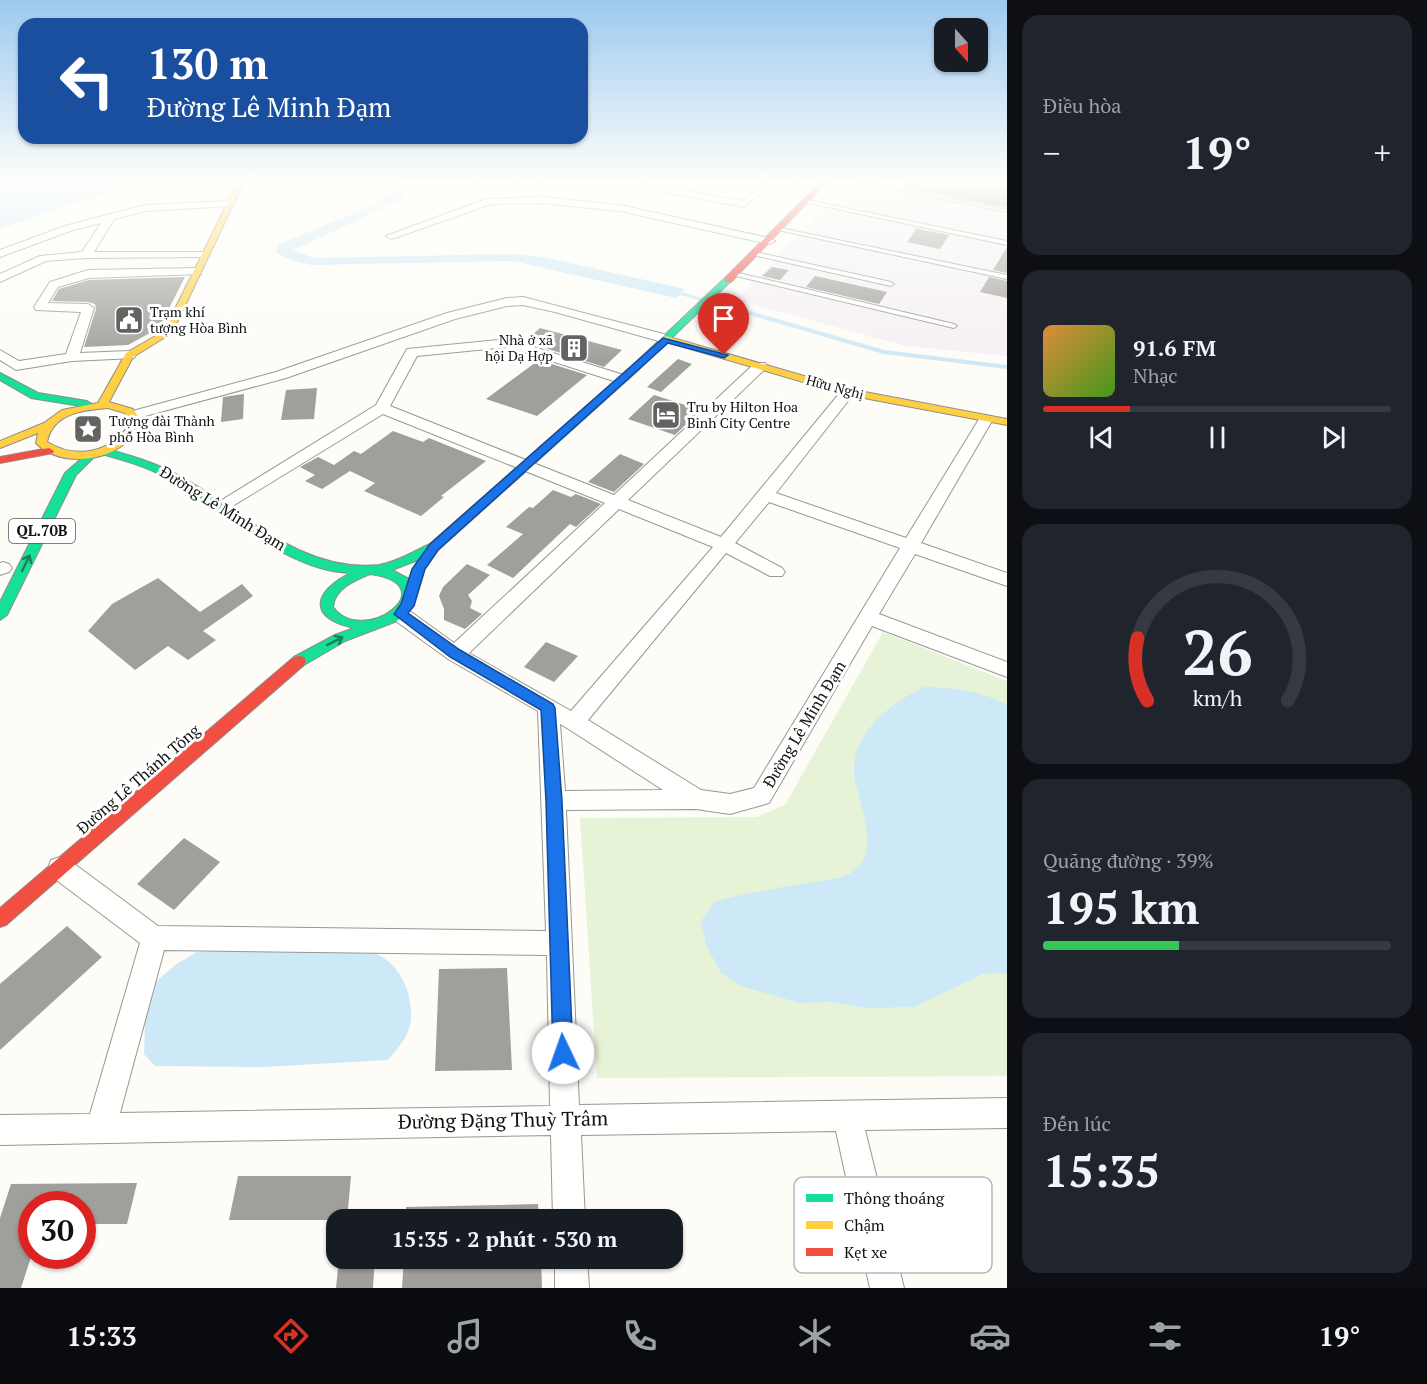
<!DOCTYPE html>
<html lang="vi">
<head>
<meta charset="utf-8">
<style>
  body { margin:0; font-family:"PT Serif",serif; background:#20242c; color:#f1f3f6; height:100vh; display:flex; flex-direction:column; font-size:22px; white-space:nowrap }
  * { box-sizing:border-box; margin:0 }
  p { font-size:20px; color:#9ea1a6 }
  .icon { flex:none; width:33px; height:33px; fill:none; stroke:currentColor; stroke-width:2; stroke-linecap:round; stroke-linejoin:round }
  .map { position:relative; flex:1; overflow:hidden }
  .drawer { display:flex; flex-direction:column; gap:15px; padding:15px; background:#0d0f14; width:420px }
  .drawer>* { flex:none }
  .banner { position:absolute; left:18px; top:18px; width:570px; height:126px; border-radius:18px; box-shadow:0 2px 4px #0004; background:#1a4fa0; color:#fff; overflow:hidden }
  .needle { width:39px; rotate:159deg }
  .tools { position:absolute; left:934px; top:18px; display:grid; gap:12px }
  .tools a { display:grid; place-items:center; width:54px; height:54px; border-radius:12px; background:#171b24; box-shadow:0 2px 4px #0004; font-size:30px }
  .speed { position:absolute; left:18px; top:1191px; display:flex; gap:12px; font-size:30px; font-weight:700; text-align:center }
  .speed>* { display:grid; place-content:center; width:78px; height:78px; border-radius:50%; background:#171b24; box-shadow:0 2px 4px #0004; line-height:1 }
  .speed .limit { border:9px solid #d22; background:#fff; color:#111 }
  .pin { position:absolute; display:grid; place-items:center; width:51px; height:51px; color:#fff; margin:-62px -26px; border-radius:50% 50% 50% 0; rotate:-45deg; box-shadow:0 0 6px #0007 }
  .pin .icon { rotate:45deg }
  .me { position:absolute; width:66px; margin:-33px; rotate:357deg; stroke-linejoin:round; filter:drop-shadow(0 0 4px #0008) }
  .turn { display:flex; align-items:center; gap:21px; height:126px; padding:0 30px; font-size:27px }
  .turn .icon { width:78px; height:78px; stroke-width:2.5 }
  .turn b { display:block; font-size:42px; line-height:51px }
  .big { font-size:45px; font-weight:700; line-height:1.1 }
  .drawer .widget { flex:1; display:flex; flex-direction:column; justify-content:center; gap:9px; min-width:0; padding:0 21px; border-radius:18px; background:#20242c }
  .drawer .dial { align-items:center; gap:0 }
  .dial svg { height:156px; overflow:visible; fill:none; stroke:#363941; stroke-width:7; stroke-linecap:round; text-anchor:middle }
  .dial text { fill:#f1f3f6; stroke:none }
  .song { display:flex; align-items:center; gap:18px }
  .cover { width:72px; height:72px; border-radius:9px; background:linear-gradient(135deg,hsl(30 70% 55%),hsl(100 70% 35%)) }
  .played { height:6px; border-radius:3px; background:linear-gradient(90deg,#d93025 25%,#363941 25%) }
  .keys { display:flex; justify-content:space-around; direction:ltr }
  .heat { display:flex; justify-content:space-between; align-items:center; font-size:33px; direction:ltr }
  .charge { height:9px; border-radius:4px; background:linear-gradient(90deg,#34c759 39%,#363941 0) }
  .trip { position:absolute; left:326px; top:1209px; width:357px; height:60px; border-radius:18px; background:#171b24; box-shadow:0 2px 4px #0004; font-weight:700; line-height:60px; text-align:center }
  .menu { display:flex; height:96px; justify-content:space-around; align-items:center; background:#090b0e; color:#9ea1a6 }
  .menu .icon { width:42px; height:42px }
  .menu .selected { color:#d93025 }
  .menu b { font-size:27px; color:#f1f3f6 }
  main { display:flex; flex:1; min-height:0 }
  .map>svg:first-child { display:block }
</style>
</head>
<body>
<main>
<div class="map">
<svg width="1007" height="1288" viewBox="0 0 1007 1288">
  <rect width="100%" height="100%" fill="#fdfcf7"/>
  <polygon fill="#f5f0f3" points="849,182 1007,182 1007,356 906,346 736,300"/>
  <polygon fill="#e7f3d7" points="883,632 1007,681 1007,1076 597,1078 580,818 757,817 785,805"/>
  <g fill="#cde8f7">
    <polygon points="0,182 394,182 407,187 403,199 293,250 314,258 514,254 543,257 685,289 676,298 513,261 311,265 293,261 276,253 277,245 369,207 391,194 383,187 190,185 111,191 0,229"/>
    <path d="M924 687C954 688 980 690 1007 705V973L983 974 914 1007 866 1008 831 1002 800 1003 741 986 721 973 706 945 701 921 714 902C747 892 780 888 813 882 824 880 839 879 849 874 886 855 856 800 854 772 852 732 893 702 924 687Z"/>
    <path d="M326 948C342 950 363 948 377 954 404 966 419 1007 407 1034 403 1043 394 1052 388 1060L264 1067 155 1066 144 1054 145 1022 152 985 175 965 197 952Z"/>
  </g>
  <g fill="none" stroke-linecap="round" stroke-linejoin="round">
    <polyline stroke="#cde8f7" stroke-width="3" points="676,292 741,311"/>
    <polyline stroke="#cde8f7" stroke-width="4" points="736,309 884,352 1007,367"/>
  </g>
  <g fill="#a19f9c">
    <polygon points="906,182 1007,182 1007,208 906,188"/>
    <polygon points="917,228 923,230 949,235 940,249 907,242"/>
    <polygon points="1007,247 1007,273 993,270"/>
    <polygon points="772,267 789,270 780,280 762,276"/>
    <polygon points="815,276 887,292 879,304 806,287"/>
    <polygon points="185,277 159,328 128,345 84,347 96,309 95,304 88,302 52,301 59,289 89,280"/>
    <polygon points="989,277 1007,281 1007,298 980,292"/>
    <polygon points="540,328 622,350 604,367 530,343 534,339 531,336"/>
    <polygon points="678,359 692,364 661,392 647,387"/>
    <polygon points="539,360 587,375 537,416 486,399"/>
    <polygon points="317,388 314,419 281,420 286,390"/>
    <polygon points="244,394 243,419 221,422 223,397"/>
    <polygon points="654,395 701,410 675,435 628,419"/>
    <polygon points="393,431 423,442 429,438 486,461 441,496 444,497 421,516 364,491 375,483 350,471 322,489 305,481 315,475 300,467 318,457 334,465 354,451 361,454"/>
    <polygon points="620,454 644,464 614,492 588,482"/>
    <polygon points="553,490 571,497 576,494 601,504 576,527 570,524 513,578 487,565 523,534 506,527 529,507 533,508"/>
    <polygon points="467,564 490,575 468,595 472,601 470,608 482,614 465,629 444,620 444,609 439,596 443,587"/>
    <polygon points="158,578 200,612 242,584 253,596 203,631 216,640 188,660 168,646 135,670 88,631 112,604"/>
    <polygon points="546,642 578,656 554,682 524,667"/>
    <polygon points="184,838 220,862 174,910 137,884"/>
    <polygon points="67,926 102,957 0,1050 0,984"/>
    <polygon points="507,968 512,1070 435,1071 439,969"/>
    <polygon points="238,1176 351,1176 347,1220 229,1220"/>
    <polygon points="137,1183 127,1224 82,1224 82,1204 32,1204 32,1254 21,1288 0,1288 0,1218 11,1184"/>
    <polygon points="538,1204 539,1220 406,1220 406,1207"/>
    <polygon points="339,1258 375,1258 373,1288 336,1288"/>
    <polygon points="404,1258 541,1258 542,1288 402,1288"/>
  </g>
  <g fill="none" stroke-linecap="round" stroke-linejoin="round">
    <g stroke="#979795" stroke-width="2">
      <g id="lane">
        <polygon points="854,182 861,182 1007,210 1007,212"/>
        <polygon points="806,200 1007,241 1007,245 804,202 804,201"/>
        <polygon points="780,228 1007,275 1007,279 778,230 778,229"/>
        <polygon points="755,252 891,282 894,284 891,286 753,255 752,254"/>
        <polygon points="734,272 954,324 957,326 954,328 732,275 732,273"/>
      </g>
    </g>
    <g stroke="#979795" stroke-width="2">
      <g id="street">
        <polygon points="473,182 516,182 495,189"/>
        <polygon points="537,182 637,182 742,201 763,182 788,182 821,190 816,193 771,184 744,207 634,187 542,185"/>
        <polygon points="542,197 620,205 769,238 775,241 769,244 620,211 542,203 491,204 395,238 391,239 386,236 486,199"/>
        <polygon points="229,201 234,204 233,206 145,211 114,219 94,252 205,252 209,253 209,257 86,258 46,261 0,282 0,274 40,256 82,252 101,223 73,230 0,257 0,250 65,226 145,205"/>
        <polygon points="197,268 201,270 201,274 89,278 58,287 48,303 88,304 94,308 80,353 129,351 134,352 136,355 134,358 72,361 16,370 0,360 0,350 19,361 66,354 81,312 36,310 34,307 50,282 88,270"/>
        <polygon points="523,297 671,336 673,339 666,343 555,312 523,305 507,306 455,319 286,378 134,419 127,415 129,412 276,372 447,313 507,298"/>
        <path d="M508 339 627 376 629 379 622 383 617 382 507 347 417 356 390 406 614 495 755 363H765L767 366 765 369 628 500 721 537 843 389H853L855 392 776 493 906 538 981 416H991L993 419 921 543 1007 573V586L915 554 879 614 1007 662V677L872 626 769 803 730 814 696 809 566 810 579 1105 1007 1098V1128L865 1130 904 1288H870L836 1131 581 1135 585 1220H553L551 1135 0 1145V1115L90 1114 140 943 51 876 48 868 51 860 60 857 69 860 158 926 546 931 538 711 448 659 393 619 391 614 393 609 400 607 407 609 454 643 605 503 383 414 226 510 220 511 212 506 376 405 407 349ZM769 502 900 548 754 788 730 794 701 790 588 720 726 553 770 576H782L785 572 782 568 735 543ZM619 509 713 547 571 711 469 653ZM560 724 567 728 663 790 565 791ZM164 950 547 955 550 1106 120 1113Z"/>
        <polygon points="3,562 9,564 12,568 9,572 0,575 0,563"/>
        <polygon points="555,1258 587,1258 589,1288 555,1288"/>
      </g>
    </g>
    <g stroke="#8e8d8b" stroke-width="2">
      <g id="fast">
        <path d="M725 278 732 280 637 371 438 550 424 570 416 597 407 613 397 621 345 641 304 665H294L292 661 294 657 335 635 354 628C308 618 312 592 351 573 287 572 221 508 167 478 145 466 123 460 98 453L76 475 7 615 0 620V602L65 473 89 452H96L101 448C127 454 151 461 174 473 240 507 299 574 379 565 398 562 414 551 430 544L631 367ZM418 560 409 579 392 570ZM370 574C448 585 363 648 333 607 334 589 355 580 370 574Z"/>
        <polygon points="0,373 38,393 87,401 92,404 87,407 31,398 0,380"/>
      </g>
    </g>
    <g stroke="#8e8d8b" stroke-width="2">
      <g id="slow">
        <path d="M238 182H244L172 333 133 357 109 402 133 409 141 421C136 430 132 438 124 444 101 463 57 465 36 443L38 433 0 448V441L44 423 62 410 98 403 126 353 164 331ZM108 408 125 413 131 421C113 453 77 460 47 442 53 413 83 410 108 408Z"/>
        <polygon points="666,336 849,389 1007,419 1007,425 848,395 663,341 661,339"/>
      </g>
    </g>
    <g stroke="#8e8d8b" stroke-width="2">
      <g id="jam">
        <polygon points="821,182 827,182 731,282 725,282 725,278"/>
        <polygon points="49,448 54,451 53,453 0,463 0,457"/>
        <polygon points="299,656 304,657 306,661 304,665 6,925 0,927 0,908 294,657"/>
      </g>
    </g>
    <use href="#lane" fill="#fffffe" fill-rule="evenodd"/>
    <use href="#street" fill="#fffffe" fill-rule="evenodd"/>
    <use href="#fast" fill="#16e098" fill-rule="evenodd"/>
    <use href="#slow" fill="#ffcf43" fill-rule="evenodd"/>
    <use href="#jam" fill="#f24e42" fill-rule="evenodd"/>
  </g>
  <defs><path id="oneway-shaft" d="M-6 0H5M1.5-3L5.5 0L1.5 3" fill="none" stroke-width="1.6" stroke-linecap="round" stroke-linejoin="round" transform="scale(1.5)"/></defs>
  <g stroke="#14835b">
    <use href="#oneway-shaft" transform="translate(26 563) rotate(-64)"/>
    <use href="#oneway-shaft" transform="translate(335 641) rotate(-27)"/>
  </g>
  <linearGradient id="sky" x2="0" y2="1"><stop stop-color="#9dc9ee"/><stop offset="0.5" stop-color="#fefefb"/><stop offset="1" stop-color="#fefefb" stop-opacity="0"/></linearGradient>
  <rect width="1007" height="362" fill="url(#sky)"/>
  <polygon fill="#1a73e8" stroke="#114b97" stroke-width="1.5" points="663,338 728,355 724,358 668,343 438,550 425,569 414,606 408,613 460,650 553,704 555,708 562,801 573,1053 570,1060 563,1063 556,1060 553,1053 546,801 541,710 450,657 394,614 401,604 412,569 430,544"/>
  <defs>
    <g id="civic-square" transform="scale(1.5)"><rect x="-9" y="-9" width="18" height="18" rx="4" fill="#646362" stroke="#fff"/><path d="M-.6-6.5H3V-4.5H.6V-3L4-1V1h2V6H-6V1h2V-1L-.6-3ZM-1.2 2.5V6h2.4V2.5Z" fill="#fff"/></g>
    <g id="building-square" transform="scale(1.5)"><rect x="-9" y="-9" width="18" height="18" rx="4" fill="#646362" stroke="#fff"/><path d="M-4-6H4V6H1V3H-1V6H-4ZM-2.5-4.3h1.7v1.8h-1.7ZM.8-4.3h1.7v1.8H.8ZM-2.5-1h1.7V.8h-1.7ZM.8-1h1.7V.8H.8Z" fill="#fff"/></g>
    <g id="hotel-square" transform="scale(1.5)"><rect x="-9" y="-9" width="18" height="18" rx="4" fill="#646362" stroke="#fff"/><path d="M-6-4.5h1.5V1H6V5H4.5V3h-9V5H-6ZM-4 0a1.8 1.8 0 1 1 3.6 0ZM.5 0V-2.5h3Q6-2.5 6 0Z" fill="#fff"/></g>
    <g id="sight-square" transform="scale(1.5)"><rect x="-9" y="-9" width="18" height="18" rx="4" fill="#646362" stroke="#fff"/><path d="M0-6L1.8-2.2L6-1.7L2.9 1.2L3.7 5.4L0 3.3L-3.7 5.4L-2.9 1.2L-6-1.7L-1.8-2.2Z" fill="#fff"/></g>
  </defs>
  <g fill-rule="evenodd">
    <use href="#civic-square" x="129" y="320"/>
    <use href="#building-square" x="574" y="348"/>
    <use href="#hotel-square" x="666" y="415"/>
    <use href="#sight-square" x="88" y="429"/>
  </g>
  <g text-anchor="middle" stroke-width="6" stroke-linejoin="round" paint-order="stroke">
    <g font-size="14" fill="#111" stroke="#fff" text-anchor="start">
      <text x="150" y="317">Trạm khí<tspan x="150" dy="16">tượng Hòa Bình</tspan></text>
      <text x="553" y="345" text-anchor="end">Nhà ở xã<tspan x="553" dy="16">hội Dạ Hợp</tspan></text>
      <text x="687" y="412">Tru by Hilton Hoa<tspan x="687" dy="16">Binh City Centre</tspan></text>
      <text x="109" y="426">Tượng đài Thành<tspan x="109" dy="16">phố Hòa Bình</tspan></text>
    </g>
    <g font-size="14" fill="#111" stroke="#fff">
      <text transform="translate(835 387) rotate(15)" y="5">Hữu Nghị</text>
    </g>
    <rect fill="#fff" stroke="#585858" stroke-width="1.5" x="9" y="519" width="66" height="24" rx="4.5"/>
    <g font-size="15" font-weight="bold" fill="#111">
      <text x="42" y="536">QL.70B</text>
    </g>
    <g font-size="16" fill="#111" stroke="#fff">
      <text transform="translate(223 508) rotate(32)" y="6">Đường Lê Minh Đạm</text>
      <text transform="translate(804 724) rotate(-59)" y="6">Đường Lê Minh Đạm</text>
      <text transform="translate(138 779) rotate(-41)" y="6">Đường Lê Thánh Tông</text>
    </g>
    <g font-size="20" fill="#111" stroke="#fff">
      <text transform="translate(503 1120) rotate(-1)" y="7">Đường Đặng Thuỳ Trâm</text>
    </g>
  </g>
  <rect x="794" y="1177" width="198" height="96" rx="9" fill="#fff" stroke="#b8b8b8" stroke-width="1.5"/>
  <rect x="806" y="1194" width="27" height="8" fill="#16e098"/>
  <rect x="806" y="1221" width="27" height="8" fill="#ffcf43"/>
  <rect x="806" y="1248" width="27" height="8" fill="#f24e42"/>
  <g font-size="16" fill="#111">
    <text x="844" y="1204">Thông thoáng</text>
    <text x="844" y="1231">Chậm</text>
    <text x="844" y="1258">Kẹt xe</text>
  </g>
</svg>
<div class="tools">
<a><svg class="needle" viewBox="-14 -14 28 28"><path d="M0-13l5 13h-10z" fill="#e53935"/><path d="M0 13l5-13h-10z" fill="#9ea1a6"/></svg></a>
</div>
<div class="speed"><div class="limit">30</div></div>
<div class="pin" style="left:724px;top:355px;background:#d93025"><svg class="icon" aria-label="arrive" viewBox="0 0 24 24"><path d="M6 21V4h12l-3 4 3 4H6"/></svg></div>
<svg class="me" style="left:563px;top:1053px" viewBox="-20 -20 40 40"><circle r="19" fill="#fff"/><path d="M0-13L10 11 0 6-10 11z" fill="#1a73e8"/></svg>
<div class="trip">15:35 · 2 phút · 530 m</div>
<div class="banner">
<div class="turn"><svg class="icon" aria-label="left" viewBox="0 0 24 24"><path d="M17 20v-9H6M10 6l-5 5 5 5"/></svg><div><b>130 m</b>Đường Lê Minh Đạm</div></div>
</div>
</div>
<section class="drawer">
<div class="widget"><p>Điều hòa</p>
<div class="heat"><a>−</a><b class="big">19°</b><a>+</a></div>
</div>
<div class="widget">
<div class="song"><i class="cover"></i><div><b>91.6 FM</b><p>Nhạc</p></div></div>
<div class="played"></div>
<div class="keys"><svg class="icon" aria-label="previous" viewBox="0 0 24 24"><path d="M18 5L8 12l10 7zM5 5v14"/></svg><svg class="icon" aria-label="pause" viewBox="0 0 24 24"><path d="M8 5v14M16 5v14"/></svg><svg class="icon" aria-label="next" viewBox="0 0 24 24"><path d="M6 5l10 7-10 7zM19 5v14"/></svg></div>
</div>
<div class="widget dial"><svg viewBox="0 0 100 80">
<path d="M14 69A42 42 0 1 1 86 69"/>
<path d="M14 69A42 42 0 0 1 9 37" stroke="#d93025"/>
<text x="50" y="56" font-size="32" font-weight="700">26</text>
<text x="50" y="72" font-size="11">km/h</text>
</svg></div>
<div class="widget"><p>Quãng đường · 39%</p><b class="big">195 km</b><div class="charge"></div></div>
<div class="widget"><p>Đến lúc</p><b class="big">15:35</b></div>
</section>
</main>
<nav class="menu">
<b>15:33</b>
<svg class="icon selected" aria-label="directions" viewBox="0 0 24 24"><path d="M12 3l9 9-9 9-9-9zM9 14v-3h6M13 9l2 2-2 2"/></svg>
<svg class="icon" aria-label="music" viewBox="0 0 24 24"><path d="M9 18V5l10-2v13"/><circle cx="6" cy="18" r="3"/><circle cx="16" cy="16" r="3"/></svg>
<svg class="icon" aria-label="phone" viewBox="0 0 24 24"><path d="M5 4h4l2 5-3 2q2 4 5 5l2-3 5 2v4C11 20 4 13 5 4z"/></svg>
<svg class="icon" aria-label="climate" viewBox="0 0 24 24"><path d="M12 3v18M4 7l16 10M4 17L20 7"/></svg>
<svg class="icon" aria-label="car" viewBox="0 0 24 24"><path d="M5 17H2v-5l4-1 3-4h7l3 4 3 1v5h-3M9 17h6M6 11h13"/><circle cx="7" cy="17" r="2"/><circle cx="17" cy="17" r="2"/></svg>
<svg class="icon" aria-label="filters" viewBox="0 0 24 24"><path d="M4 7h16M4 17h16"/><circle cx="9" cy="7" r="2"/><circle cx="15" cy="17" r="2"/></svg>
<b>19°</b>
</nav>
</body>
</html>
